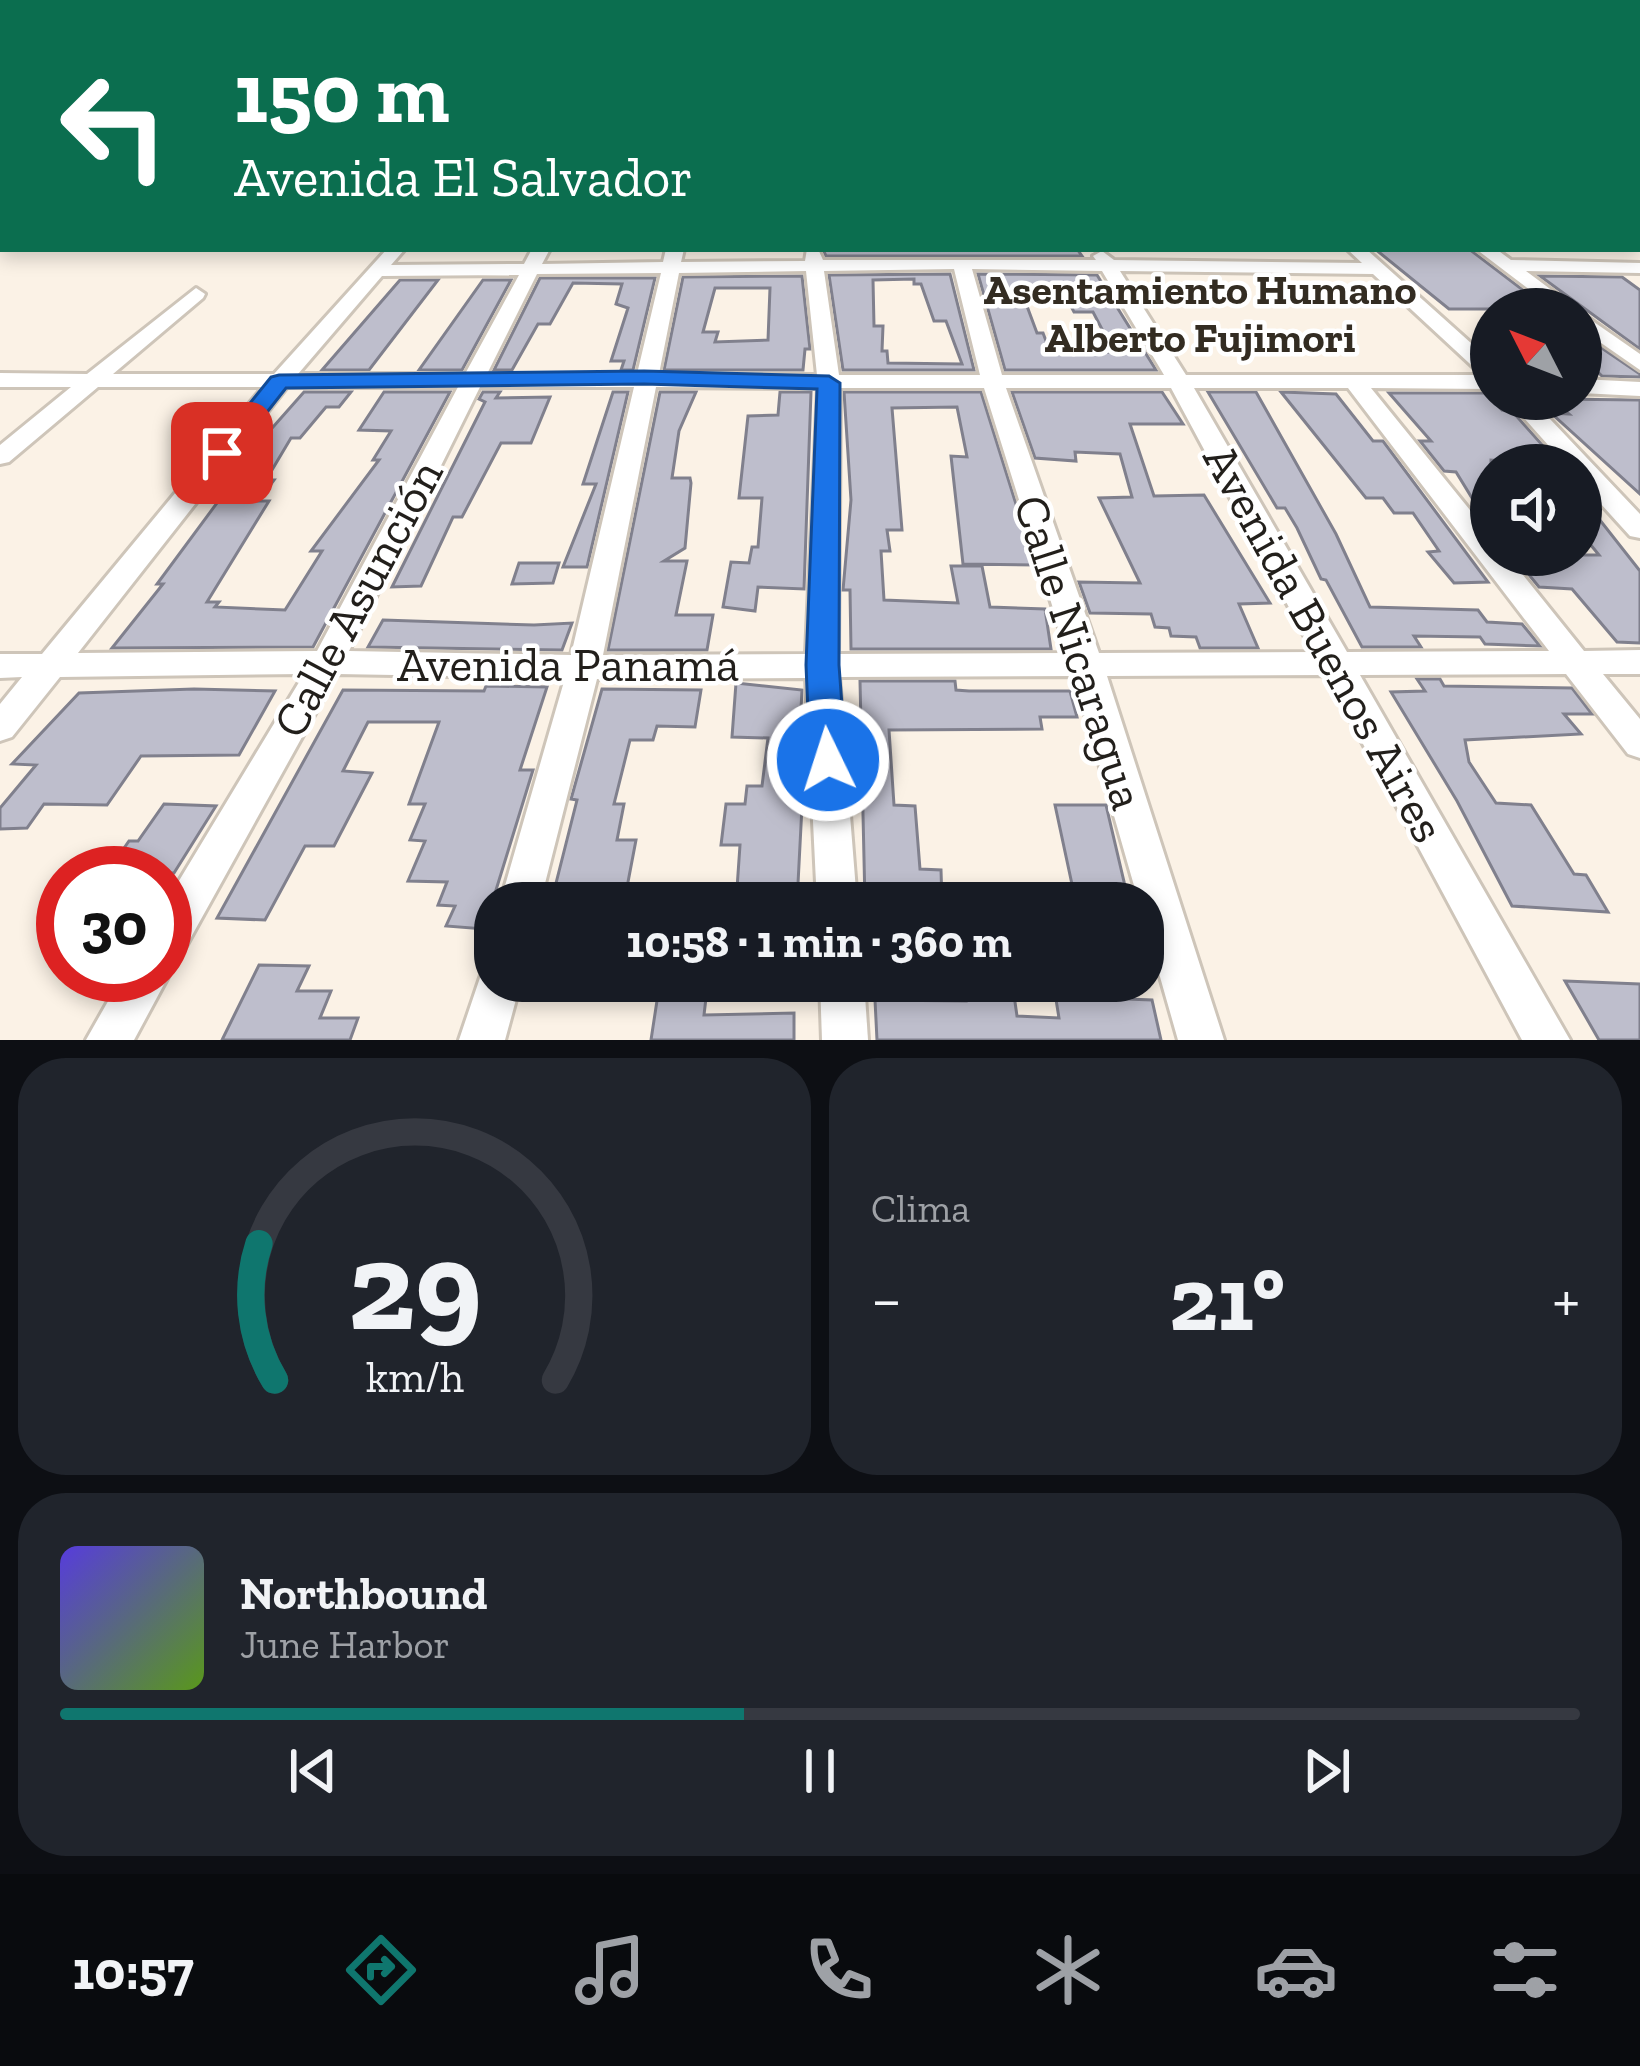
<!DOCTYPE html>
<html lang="es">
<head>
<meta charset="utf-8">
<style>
  body { margin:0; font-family:"Zilla Slab",serif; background:#20242c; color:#f1f3f6; height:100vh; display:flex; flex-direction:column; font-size:45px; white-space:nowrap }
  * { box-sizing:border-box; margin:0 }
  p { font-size:39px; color:#9ea1a6 }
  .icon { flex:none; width:66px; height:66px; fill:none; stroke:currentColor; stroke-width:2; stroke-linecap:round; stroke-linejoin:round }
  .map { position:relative; height:1040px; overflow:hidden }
  .details { display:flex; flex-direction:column; gap:18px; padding:18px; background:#0d0f14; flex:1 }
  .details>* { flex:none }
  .guide { position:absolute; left:0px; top:0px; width:1641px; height:252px; box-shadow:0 6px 18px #0003; background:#0b6e4f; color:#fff; overflow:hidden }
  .needle { width:78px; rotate:312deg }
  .tools { position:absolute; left:1470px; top:288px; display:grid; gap:24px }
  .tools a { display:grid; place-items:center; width:132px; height:132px; border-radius:50%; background:#171b24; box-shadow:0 6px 18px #0003; font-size:60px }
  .speed { position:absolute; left:36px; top:846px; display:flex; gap:24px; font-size:60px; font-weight:700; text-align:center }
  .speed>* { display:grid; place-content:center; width:156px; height:156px; border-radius:50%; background:#171b24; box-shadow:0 6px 18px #0003; line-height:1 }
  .speed .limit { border:18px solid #d22; background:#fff; color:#111 }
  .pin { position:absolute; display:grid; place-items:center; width:102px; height:102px; color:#fff; margin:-51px; border-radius:24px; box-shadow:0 6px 18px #0006 }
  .me { position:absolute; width:132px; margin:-66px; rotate:356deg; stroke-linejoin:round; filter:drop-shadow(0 0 9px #0008) }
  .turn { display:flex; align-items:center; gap:42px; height:252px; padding:0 36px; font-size:54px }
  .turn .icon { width:156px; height:156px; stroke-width:2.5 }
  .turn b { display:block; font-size:84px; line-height:102px }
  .big { font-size:90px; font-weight:800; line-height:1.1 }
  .details .tile { flex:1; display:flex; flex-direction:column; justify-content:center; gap:18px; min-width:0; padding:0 42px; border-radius:48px; background:#20242c }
  .details .dial { align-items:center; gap:0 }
  .dial svg { height:312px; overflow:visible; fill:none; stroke:#363941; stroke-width:7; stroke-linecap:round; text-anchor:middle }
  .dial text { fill:#f1f3f6; stroke:none }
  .song { display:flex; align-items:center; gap:36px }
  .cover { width:144px; height:144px; border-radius:18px; background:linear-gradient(135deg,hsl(250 70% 55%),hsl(90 70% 35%)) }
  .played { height:12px; border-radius:6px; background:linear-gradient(90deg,#0f766e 45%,#363941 45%) }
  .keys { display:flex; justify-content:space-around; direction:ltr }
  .heat { display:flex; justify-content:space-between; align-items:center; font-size:66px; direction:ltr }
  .details .tiles { flex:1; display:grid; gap:18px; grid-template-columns:1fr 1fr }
  .tile:last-child { grid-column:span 2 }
  .trip { position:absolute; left:474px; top:882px; width:690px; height:120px; border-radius:48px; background:#171b24; box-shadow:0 6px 18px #0003; font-weight:800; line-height:120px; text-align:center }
  .menu { display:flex; height:192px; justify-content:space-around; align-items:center; background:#090b0e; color:#9ea1a6 }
  .menu .icon { width:84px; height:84px }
  .menu .current { color:#0f766e }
  .menu b { font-size:54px; color:#f1f3f6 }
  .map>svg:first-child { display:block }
</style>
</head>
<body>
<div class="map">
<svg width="1640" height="1040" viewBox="0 0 1640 1040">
  <rect width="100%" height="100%" fill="#fbf2e6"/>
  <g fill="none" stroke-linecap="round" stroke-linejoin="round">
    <rect fill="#c1ddfa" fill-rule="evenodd" x="0" y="187" width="3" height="16"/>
  </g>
  <g fill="#bebecc" stroke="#80808d" stroke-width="3" fill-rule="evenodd">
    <polygon points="823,249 1077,249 1082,256 826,256"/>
    <polygon points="1375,249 1469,249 1548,309 1449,309"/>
    <path d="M950 274 974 370H843L829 275ZM914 279V284H921L934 321H946L962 364 888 363 887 351H882L883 326H874L873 280Z"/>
    <path d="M978 274 1097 275 1156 370H1005ZM1021 290 1063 291 1074 312H1093L1114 352 1051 354 1043 333H1037Z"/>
    <path d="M802 276 810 349H805L803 370H664L683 277ZM715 288H770L768 340 715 342 718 332H703Z"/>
    <polygon points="1540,276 1622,277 1640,290 1640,349"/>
    <polygon points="540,278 655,278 633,370 621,370 624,361 611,361 628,308 616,304 622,284 573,283 550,324 538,324 512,370 494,370"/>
    <polygon points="400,280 438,280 369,370 322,370"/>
    <polygon points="483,280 511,280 462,370 419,370"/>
    <polygon points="1581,334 1640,374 1640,377 1602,376 1581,356"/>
    <polygon points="304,392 351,392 339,407 326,407 300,438 291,438 266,480 274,480 259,501 269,501 207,602 219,602 215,607 285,610 322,551 311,551 379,460 373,460 391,431 359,430 384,392 450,392 313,647 112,648 163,584 157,584 254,453 250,453"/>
    <polygon points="483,392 500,392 496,398 550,397 531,443 501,443 462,517 453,517 421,586 392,587 485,402 479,399"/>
    <polygon points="613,392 628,392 587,567 563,567 596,484 583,484"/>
    <polygon points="660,392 696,392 679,431 672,478 690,478 691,483 685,548 664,561 687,561 676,615 713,615 707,650 608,650"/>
    <polygon points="780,392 811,392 804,589 758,587 755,611 723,607 731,562 749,563 752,547 758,547 762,498 739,498 748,416 778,415"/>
    <polygon points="844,392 981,392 1035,565 963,564 951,456 967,457 957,407 892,408 902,530 887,530 890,551 881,551 884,600 958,603 951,566 982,566 990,607 1045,609 1051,649 851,649 850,590 843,590 851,500"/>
    <polygon points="1012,392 1162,392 1183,424 1130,424 1154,496 1204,495 1270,603 1239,604 1258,648 1200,648 1196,637 1171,636 1169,628 1155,627 1151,614 1090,613 1079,582 1140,583 1099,498 1132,497 1120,454 1075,452 1076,461 1035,458"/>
    <polygon points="1208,392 1256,392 1336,534 1370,607 1478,610 1487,622 1522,624 1540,646 1485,644 1480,637 1414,636 1421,647 1362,647 1326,580 1321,579 1297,528 1285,508 1277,508"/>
    <polygon points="1281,392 1336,394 1373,441 1383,441 1488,582 1454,583 1428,552 1439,551 1413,513 1394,513 1383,498 1366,498"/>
    <polygon points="1389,393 1487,393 1502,410 1512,411 1560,465 1491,460 1491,529 1456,472 1444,471 1420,441 1431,441"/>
    <polygon points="1552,399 1640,400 1640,494 1551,413 1569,414"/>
    <polygon points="1581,496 1640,571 1640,643 1617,642 1572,589 1539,587 1513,555 1599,555 1581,533"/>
    <polygon points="519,563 559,563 553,583 512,584"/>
    <polygon points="383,620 534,625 572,623 562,650 368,647"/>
    <polygon points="1417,679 1440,679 1444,686 1572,688 1592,714 1564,714 1581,734 1465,740 1469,762 1496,803 1531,805 1574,874 1586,875 1608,912 1512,906 1457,801 1391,692 1425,691"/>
    <polygon points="860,681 955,681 956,690 969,691 1070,691 1077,717 1040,717 1042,729 889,730 894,805 915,806 920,869 941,870 942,903 865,903"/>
    <polygon points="736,683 802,690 799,748 805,748 797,903 736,903 740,845 721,845 726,804 745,804 747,786 762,786 768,738 732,737"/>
    <polygon points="486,686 547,687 520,770 533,770 484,929 446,926 455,906 438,905 447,882 408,881 425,841 410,840 425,804 409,804 439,722 368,722 343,771 372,773 334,846 305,846 265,920 217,918 343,690 484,691"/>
    <polygon points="194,689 275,691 239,755 141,756 107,805 44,804 27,828 0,829 0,808 36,765 12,764 79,693"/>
    <polygon points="602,689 701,690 695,727 657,726 653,740 630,740 614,804 624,804 617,840 636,840 624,903 551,903 577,800 571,799"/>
    <polygon points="164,804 216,806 174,873 108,871 129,841 138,841"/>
    <polygon points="1055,805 1106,805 1129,903 1076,903"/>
    <polygon points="259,965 309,966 297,991 331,991 320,1018 358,1018 350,1040 222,1040"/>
    <polygon points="660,981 708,981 704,1015 794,1013 794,1040 651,1040"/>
    <polygon points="964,981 1012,981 1017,1016 1059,1018 1053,981 1098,981 1102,998 1152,1000 1161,1040 877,1040 875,1000 966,1001"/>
    <polygon points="1565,981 1640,984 1640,1040 1599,1040"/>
  </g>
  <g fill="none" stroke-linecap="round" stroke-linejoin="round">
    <g stroke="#cec5b9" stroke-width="6">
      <g id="minor">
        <rect x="1638" y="140" width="2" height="8"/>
        <rect x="1638" y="161" width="2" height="9"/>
        <polygon points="1638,205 1640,206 1640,216 1638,215"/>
        <path d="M387 249H405L391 265 524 264 532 249H550L542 264 663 262 666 249H684L681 262 805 261 807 249H818L823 260H1096L1093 256 1102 251 1114 260 1362 263 1347 249H1366L1491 361V389L1371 388 1491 536V555H1507L1584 651 1640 650V674H1603L1640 719V758L1628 754 1566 674 1360 675 1570 1040H1522L1326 675 1107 676 1224 1040H1178L1143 917V903H1139L1074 676 839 677 857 903H817L806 678 597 679 540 903H500L565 678 337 674 180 957 165 963V904L304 674 60 677 12 737 0 741V704L22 677 0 678V654H42L263 387H98L9 462 0 464V445L71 387H0V373L87 374 196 288 205 294 203 298 113 374H274ZM954 269 980 375H839L824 271ZM972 269 1102 271 1164 375H1002ZM806 271 817 375 659 374 679 273ZM1120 271 1373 274 1482 375H1186ZM661 273 637 374H487L537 274ZM519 275 465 374H298L382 276ZM287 387H458L317 651 78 653ZM480 387H634L571 655 349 651ZM656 387 818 388 806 654 603 655ZM840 388H984L1067 653 838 654ZM1006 388H1171L1313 652 1099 653ZM1194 388H1348L1549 651 1347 652Z"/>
        <polygon points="1476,249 1496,249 1511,260 1640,263 1640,273 1526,271 1577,309 1555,309"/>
        <polygon points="1581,313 1640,354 1640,370 1581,329"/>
        <polygon points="1581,379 1640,382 1640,396 1581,393"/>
        <polygon points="1507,399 1531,399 1640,514 1640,538 1630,536 1581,482 1581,465 1566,465"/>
        <polygon points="495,961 495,981 521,981 505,1040 459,1040 484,966"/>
        <polygon points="165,966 169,975 134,1040 86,1040 123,975 165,975"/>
        <polygon points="820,981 864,981 868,1040 822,1040"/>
      </g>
    </g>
    <use href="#minor" fill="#fff" fill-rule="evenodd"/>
  </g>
  <linearGradient id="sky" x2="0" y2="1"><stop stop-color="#98c4ef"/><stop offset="0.43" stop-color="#fdf9f4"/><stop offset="1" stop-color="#fdf9f4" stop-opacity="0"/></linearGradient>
  <rect width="1640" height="254" fill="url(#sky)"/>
  <polygon fill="#1a73e8" stroke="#114b97" stroke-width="3" points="644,371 829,376 840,383 839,665 846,760 841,770 828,775 816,770 810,760 806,665 817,389 644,384 286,388 231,458 222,460 210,453 271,377 279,375"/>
  <g text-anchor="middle" stroke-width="9" stroke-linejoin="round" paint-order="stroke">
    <g font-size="42" font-weight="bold" fill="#332c22" stroke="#fff">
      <text x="1200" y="304">Asentamiento Humano<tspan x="1200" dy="48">Alberto Fujimori</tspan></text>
    </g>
    <g font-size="48" fill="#221f1b" stroke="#fff">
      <text transform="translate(357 598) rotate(-62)" y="17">Calle Asunción</text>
      <text transform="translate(1325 643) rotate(61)" y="17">Avenida Buenos Aires</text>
      <text transform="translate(1080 652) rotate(72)" y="17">Calle Nicaragua</text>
      <text x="568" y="681">Avenida Panamá</text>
    </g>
  </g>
</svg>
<div class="tools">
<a><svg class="needle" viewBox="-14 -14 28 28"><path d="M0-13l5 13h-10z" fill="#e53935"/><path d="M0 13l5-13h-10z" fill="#9ea1a6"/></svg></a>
<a><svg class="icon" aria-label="sound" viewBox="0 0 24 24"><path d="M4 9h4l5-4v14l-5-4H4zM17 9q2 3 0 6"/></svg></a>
</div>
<div class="speed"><div class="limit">30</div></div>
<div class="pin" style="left:222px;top:453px;background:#d93025"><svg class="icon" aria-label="arrive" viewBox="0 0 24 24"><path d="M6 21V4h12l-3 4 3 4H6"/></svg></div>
<svg class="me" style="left:828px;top:760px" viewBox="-20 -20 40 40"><circle r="17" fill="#1a73e8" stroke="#fff" stroke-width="3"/><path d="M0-11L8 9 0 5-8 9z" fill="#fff"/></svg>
<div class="trip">10:58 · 1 min · 360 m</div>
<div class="guide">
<div class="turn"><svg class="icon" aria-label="left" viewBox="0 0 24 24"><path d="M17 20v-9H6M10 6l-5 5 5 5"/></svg><div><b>150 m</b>Avenida El Salvador</div></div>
</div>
</div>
<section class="details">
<div class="tiles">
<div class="tile dial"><svg viewBox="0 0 100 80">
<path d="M14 69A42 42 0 1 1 86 69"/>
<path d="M14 69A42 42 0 0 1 10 34" stroke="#0f766e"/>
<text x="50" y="56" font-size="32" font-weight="700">29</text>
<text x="50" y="72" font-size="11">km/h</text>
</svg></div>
<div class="tile"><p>Clima</p>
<div class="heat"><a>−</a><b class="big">21°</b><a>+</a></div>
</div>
<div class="tile">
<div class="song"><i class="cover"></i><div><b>Northbound</b><p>June Harbor</p></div></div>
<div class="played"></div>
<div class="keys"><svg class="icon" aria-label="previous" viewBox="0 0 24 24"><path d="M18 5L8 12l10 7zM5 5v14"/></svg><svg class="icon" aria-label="pause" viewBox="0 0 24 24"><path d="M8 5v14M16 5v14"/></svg><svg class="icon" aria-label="next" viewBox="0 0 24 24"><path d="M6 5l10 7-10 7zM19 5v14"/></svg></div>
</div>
</div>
</section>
<nav class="menu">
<b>10:57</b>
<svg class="icon current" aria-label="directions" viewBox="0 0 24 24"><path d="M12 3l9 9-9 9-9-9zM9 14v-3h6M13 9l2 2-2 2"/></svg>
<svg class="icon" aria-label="music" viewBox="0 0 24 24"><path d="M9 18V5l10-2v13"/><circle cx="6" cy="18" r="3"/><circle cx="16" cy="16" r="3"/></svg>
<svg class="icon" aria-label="phone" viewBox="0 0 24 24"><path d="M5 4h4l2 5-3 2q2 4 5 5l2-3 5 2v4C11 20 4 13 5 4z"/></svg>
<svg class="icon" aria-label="climate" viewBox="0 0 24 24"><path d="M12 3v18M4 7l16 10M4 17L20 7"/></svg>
<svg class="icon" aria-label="car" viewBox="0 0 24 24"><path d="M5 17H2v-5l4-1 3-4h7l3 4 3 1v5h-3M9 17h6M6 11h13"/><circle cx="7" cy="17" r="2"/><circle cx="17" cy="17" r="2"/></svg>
<svg class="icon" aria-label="filters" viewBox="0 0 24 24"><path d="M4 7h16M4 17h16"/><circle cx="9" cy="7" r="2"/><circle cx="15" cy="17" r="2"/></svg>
</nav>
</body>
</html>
